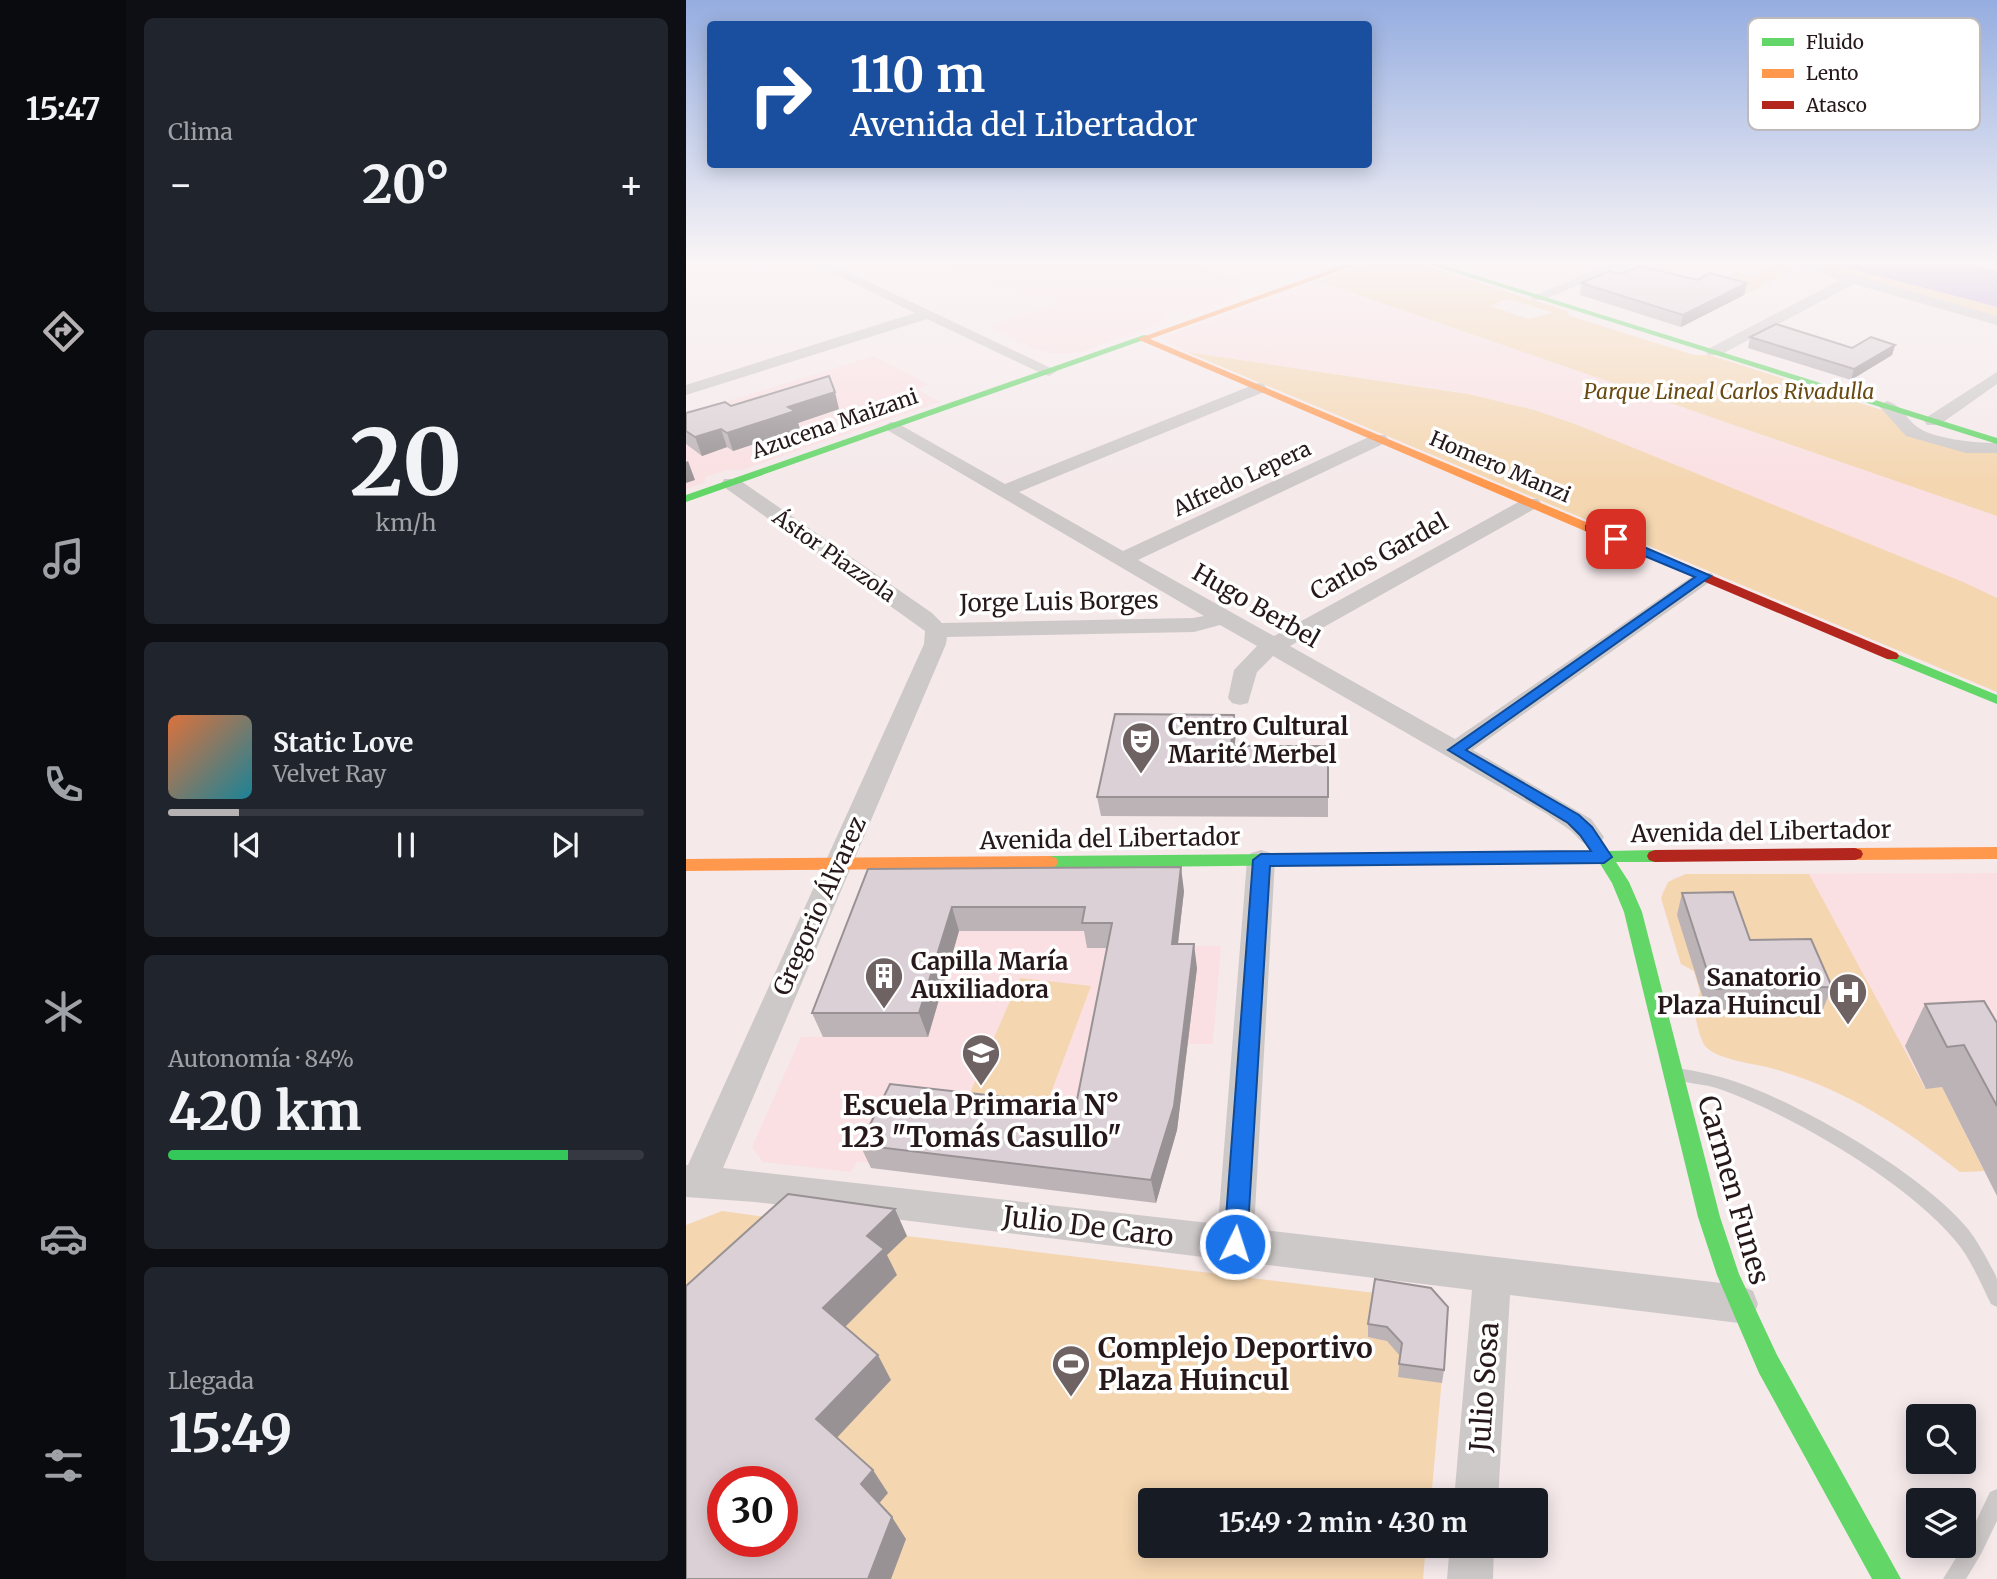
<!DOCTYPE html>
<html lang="es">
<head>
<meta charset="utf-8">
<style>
  body { margin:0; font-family:Merriweather,serif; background:#20242c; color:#f1f3f6; height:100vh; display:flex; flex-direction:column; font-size:26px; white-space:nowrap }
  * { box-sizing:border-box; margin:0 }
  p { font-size:23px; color:#9ea1a6 }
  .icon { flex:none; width:38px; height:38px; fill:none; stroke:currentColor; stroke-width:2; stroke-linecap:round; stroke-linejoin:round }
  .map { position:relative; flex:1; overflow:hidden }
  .details { display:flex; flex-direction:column; gap:18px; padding:18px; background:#0d0f14; width:560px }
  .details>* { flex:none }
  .hud { position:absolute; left:21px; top:21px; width:665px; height:147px; border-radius:7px; box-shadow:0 4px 18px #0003; background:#1a4fa0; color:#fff; overflow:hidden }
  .controls { position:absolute; left:1220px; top:1404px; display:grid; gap:14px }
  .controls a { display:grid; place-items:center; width:70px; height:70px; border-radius:7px; background:#171b24; box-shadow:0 4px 18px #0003; font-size:35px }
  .speed { position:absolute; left:21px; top:1466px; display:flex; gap:14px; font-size:35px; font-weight:700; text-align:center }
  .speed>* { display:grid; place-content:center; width:91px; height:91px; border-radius:50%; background:#171b24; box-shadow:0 4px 18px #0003; line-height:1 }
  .speed .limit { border:10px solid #d22; background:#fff; color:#111 }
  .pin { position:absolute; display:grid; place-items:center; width:60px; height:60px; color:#fff; margin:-30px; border-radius:14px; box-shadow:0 4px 10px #0006 }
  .me { position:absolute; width:77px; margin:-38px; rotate:4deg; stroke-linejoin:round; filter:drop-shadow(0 0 5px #0008) }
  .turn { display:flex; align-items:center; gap:24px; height:147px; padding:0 28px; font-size:32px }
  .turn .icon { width:91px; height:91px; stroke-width:2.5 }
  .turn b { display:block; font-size:49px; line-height:60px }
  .big { font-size:52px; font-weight:700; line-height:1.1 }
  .details .card { flex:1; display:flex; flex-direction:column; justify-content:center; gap:10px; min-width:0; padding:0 24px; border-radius:10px; background:#20242c }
  .details .dial { align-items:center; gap:0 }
  .dial b { font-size:91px; line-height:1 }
  .song { display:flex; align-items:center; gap:21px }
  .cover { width:84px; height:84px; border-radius:10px; background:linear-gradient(135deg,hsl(20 70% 55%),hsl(190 70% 35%)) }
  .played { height:7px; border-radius:4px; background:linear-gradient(90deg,#b6b2b4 15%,#363941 15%) }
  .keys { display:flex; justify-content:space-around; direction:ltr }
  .heat { display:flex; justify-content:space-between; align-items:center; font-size:38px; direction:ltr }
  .charge { height:10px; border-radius:5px; background:linear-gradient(90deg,#34c759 84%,#363941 0) }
  .trip { position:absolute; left:452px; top:1488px; width:410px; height:70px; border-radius:7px; background:#171b24; box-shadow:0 4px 18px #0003; font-weight:700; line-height:70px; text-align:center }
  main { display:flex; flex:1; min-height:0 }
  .menu { display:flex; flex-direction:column; width:126px; justify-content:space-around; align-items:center; background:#090b0e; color:#9ea1a6 }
  .menu .icon { width:49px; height:49px }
  .menu .on { color:#b6b2b4 }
  .menu b { font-size:32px; color:#f1f3f6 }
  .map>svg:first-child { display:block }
</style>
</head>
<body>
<main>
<nav class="menu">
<b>15:47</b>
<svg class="icon on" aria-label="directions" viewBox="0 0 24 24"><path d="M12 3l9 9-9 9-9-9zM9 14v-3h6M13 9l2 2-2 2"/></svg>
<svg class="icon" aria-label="music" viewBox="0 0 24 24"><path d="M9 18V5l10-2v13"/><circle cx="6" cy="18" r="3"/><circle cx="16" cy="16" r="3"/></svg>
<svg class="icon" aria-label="phone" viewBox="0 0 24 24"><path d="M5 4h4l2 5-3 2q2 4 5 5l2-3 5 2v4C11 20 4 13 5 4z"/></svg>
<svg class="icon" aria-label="climate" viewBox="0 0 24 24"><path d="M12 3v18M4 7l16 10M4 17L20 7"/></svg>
<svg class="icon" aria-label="car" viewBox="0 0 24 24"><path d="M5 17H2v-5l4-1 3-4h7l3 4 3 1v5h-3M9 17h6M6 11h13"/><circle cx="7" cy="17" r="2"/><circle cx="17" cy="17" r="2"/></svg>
<svg class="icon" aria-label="filters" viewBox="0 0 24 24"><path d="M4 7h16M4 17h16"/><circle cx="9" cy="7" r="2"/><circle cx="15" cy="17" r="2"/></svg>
</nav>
<section class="details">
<div class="card"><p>Clima</p>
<div class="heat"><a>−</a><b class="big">20°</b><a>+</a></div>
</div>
<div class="card dial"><b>20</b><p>km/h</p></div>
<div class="card">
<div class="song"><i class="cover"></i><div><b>Static Love</b><p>Velvet Ray</p></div></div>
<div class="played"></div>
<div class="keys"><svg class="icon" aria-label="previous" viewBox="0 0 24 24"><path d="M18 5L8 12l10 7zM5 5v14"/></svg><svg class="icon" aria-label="pause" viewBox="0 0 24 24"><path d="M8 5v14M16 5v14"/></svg><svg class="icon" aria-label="next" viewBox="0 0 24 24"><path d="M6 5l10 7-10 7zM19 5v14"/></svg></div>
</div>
<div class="card"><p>Autonomía · 84%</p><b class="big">420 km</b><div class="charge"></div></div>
<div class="card"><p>Llegada</p><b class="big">15:49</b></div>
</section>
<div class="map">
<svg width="1311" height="1579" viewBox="0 0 1311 1579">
  <rect width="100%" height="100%" fill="#f5e9ea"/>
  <g fill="#fae0e2">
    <polygon points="251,264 509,264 554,280 554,296 502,314 487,312 477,316 480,322 395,352 370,354 347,349 303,326 375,302 318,287 310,289"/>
    <polygon points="632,281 1311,516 1311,598 889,424 848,410 767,391 501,352 476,338"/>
    <polygon points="188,356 243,385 231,389 254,402 56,470 40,470 19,477 18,483 0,489 0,414"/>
    <polygon points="1311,873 1311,1196 1298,1171 1274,1172 1210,1125 1153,1092 1092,1070 1033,1055 1019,1046 1007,1006 1014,992 1008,971 995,964 976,903 976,892 987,878 1000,874"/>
    <polygon points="498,891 492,946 535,946 527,1044 502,1044 491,1130 470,1203 185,1168 187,1163 171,1161 165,1172 77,1162 66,1147 115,1037 242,1036 267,950 191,893"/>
  </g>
  <g fill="#f4d6b0" fill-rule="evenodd">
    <path d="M681 264H734L881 311 884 316 1008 355H1023L1199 411 1216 429 1311 451V516L632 281ZM821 299 865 312V313L843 319 804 306Z"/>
    <polygon points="1092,264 1109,269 995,327 959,316 1050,272 1068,276"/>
    <polygon points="1127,264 1147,264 1311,307 1311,317"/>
    <polygon points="501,352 782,394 848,410 889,424 1277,582 1311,598 1311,692"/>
    <path d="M1000 874H1123L1239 1088 1256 1087 1298 1171 1274 1172C1219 1128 1160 1090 1092 1070 1074 1064 1033 1061 1020 1047 1013 1039 1010 1018 1007 1006L1014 992 1008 971 995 964 975 898 982 882Z"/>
    <polygon points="334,978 405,986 359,1109 281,1100"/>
    <path d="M36 1211 187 1232 689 1293 761 1321 745 1500H464V1545H740L737 1579H0V1225ZM37 1482H96V1542H37Z"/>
  </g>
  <polygon fill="#b9a2d3" points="1147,264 1282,264 1311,271 1311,307"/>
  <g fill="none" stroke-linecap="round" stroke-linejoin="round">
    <g fill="#cec9c9" fill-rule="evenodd">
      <path d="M997 1069C1022 1073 1045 1079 1069 1089 1133 1115 1238 1176 1282 1229 1290 1239 1296 1250 1302 1261 1305 1267 1310 1274 1311 1280 1311 1288 1311 1298 1311 1307L1305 1304C1294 1282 1284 1257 1268 1239 1221 1184 1125 1127 1059 1099 1047 1094 1035 1089 1023 1086 1013 1084 1002 1083 992 1080L989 1075 992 1070Z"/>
      <polygon points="1311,1489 1311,1521 1295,1554 1280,1579 1257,1579 1281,1540 1304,1492"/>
    </g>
    <g fill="#cec9c9" fill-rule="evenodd">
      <polygon points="128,264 145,264 371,371 363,376 357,374 241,319 0,395 0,385 229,313"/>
      <polygon points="924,264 942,264 857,300 847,300 845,297"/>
      <polygon points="1109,264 1130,264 1311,316 1311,325 1168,284 1034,355 1022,355 1020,352 1022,349 1154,280"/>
      <polygon points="1311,372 1311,384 1253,425 1241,425 1238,421 1241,417"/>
      <path d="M572 383 578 384 580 388 578 392 333 492 437 551 687 435H699L702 439 699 443 452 560 588 636 838 499H852L855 503 852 507 604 646 769 739 1011 573H1025L1029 577 1025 581 787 750 905 819 918 837 914 844C897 848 896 841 885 831 878 825 868 820 861 814L587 656 571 672 562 703 554 705 546 703 542 698 548 670 571 646 534 625 508 632 261 637 260 644 37 1168 532 1224 561 860 565 853 575 850 585 853 589 860 568 1229 1053 1285 1067 1291 1072 1304 1067 1317 1053 1323 824 1295 812 1500H768L786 1290 69 1202 0 1197V1165H2L238 644 239 631 38 487 36 483 38 479H52L246 613 256 623 507 618 518 616 196 427 205 422 211 423 319 484Z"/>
      <path d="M1201 401C1214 404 1220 418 1230 426 1246 439 1290 443 1311 443V453H1280L1220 436 1193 406Z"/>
      <polygon points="764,1545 808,1545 807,1579 761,1579"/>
    </g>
    <g fill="#63d668" fill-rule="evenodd">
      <polygon points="742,264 753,264 1311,438 1311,444"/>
      <polygon points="458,335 466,337 0,502 0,495"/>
      <polygon points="1206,652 1311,695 1311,704 1201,659 1199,656"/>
      <polygon points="907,834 913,836 922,851 969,850 975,852 977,856 975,860 969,862 930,862 943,882 956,912 1034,1217 1053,1274 1091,1355 1215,1579 1186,1579 1073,1373 1031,1275 1012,1217 938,912 926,883 913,862 364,868 358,866 356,862 358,858 364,856 905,851 899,840"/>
    </g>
    <g fill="#ff974d" fill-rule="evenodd">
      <polygon points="661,264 672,264 464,339 907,525 907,531 899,531 451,339"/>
      <polygon points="1311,847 1311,859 1169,860 1163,858 1161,854 1163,850 1169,848"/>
      <polygon points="364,856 370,858 372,862 370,866 364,868 0,871 0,859"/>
    </g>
    <g fill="#b3261e" fill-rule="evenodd">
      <polygon points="903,524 1211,653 1213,656 1211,659 1201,659 899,531 899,525"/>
      <polygon points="1169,848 1175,850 1177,854 1175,858 1169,860 969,862 963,860 961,856 963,852 969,850"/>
    </g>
  </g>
  <g fill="#bcb3b7">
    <polygon points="934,274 1011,280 1061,283 1058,295 995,327 894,295 895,283"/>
    <polygon points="1064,337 1166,348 1209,345 1206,355 1165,380 1062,348"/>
    <polygon points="45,406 153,409 112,423 114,429 47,451 41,447 16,456 0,444 0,413"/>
    <polygon points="550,734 548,746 642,746 642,817 415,816 411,797"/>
    <polygon points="182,869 498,891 492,944 511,968 491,1130 470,1203 185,1168 174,1145 390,1105 421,948 401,948 398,931 273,931 242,1037 137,1037 126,1013"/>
    <polygon points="996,893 1064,940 1146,987 1137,1009 1021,1011 991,915"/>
    <polygon points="1239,1004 1311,1023 1311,1196 1256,1087 1240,1089 1219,1046"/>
    <polygon points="689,1279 758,1370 756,1383 712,1377 714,1356 701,1341 682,1337 682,1324"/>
  </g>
  <g fill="#999295">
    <polygon points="1061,283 1058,295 995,327 997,315"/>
    <polygon points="1209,345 1206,355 1165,380 1168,369"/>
    <polygon points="149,392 153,409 112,423 114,429 47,451 41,433 102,407"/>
    <polygon points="35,429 41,447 16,456 9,437"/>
    <polygon points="2,461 9,480 0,483 0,462"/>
    <polygon points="548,715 550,734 546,765 545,746"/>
    <polygon points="495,867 498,891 489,968 486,944"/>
    <polygon points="266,907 273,931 242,1037 233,1013"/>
    <polygon points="508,944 511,968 491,1130 470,1203 465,1180"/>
    <polygon points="209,1209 221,1236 201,1255 211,1275 152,1334 137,1308 181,1236"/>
    <polygon points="192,1355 205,1380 146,1443 130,1419"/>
    <polygon points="187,1470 202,1493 190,1507 175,1484"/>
    <polygon points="206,1517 220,1539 205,1579 182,1579"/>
  </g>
  <g fill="#dbd0d5" stroke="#999295" stroke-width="2" fill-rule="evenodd">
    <polygon points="954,266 1011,280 1024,273 1061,283 997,315 895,283 923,271 934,274"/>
    <polygon points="1090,324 1166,348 1185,337 1209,345 1168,369 1064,337"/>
    <polygon points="143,376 149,392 102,407 109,411 41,433 35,429 9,437 0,431 0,413 39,402 45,406"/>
    <polygon points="429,714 548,715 545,746 642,746 642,797 411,797"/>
    <polygon points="495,867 486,944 508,944 488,1106 465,1180 174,1145 204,1084 390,1105 426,923 396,923 399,907 266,907 233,1013 126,1013 182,869"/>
    <polygon points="1047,892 1064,940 1125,939 1146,987 1027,989 996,893"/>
    <polygon points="1298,1001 1311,1023 1311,1106 1278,1045 1261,1047 1239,1004"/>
    <path d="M102 1194 209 1209 181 1236 198 1249 137 1308 192 1355 130 1419 187 1470 175 1484 206 1517 182 1579H0V1286ZM37 1482H96V1542H37Z"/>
    <polygon points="689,1279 745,1288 762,1307 758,1370 713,1364 716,1343 701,1327 682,1324"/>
  </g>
  <linearGradient id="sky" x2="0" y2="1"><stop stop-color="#95ade0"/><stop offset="0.54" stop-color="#faf5f6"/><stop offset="1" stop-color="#faf5f6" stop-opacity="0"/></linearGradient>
  <rect width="1311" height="485" fill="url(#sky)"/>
  <polygon fill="#1a73e8" stroke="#114b97" stroke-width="2" points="930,535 1025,576 780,750 893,815 906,827 926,857 918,863 584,866 561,1244 557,1251 549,1254 541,1251 538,1244 567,860 575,854 905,851 894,835 882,823 762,750 1009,577 925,542 925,537"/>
  <defs>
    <g id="theatre-pin" transform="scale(2.0125)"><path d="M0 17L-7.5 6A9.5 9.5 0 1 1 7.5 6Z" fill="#6f6263" stroke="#fff"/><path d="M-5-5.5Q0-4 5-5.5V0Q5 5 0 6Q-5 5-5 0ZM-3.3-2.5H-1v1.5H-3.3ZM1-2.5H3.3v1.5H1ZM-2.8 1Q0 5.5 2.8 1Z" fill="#fff"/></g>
    <g id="building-pin" transform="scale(2.0125)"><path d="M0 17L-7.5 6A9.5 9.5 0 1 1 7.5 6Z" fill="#6f6263" stroke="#fff"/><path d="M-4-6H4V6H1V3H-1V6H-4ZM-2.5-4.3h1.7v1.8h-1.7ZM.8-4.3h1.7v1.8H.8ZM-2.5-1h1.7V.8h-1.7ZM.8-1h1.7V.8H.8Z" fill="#fff"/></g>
    <g id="hospital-pin" transform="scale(2.0125)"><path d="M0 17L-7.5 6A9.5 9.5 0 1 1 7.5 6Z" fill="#6f6263" stroke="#fff"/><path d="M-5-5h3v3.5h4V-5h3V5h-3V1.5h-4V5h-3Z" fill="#fff"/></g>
    <g id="school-pin" transform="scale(2.0125)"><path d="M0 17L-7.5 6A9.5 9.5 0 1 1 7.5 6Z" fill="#6f6263" stroke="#fff"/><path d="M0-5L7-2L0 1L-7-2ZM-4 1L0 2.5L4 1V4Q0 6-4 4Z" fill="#fff"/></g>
    <g id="stadium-pin" transform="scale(2.0125)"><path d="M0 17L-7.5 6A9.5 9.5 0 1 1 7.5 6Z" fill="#6f6263" stroke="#fff"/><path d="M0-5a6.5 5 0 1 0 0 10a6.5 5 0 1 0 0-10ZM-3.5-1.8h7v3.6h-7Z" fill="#fff"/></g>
  </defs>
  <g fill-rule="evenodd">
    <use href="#theatre-pin" x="455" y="741"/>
    <use href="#building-pin" x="198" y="976"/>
    <use href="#hospital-pin" x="1162" y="992"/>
    <use href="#school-pin" x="295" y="1053"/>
    <use href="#stadium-pin" x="385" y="1364"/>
  </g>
  <g text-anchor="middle" stroke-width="7" stroke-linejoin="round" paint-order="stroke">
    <g font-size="21" font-style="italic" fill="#684a12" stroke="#fff">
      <text x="1043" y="399">Parque Lineal Carlos Rivadulla</text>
    </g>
    <g font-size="21" fill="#27191b" stroke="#fff">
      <text transform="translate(149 424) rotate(-19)" y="7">Azucena Maizani</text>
      <text transform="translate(814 467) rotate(23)" y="7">Homero Manzi</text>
      <text transform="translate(556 479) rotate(-25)" y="7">Alfredo Lepera</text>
      <text transform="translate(148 556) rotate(35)" y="7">Ástor Piazzola</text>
    </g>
    <g font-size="24" fill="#27191b" stroke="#fff">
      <text transform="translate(693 557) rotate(-29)" y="8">Carlos Gardel</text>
      <text transform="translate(373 602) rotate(-1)" y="8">Jorge Luis Borges</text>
      <text transform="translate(570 606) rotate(30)" y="8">Hugo Berbel</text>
      <text transform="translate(1075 832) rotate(-1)" y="8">Avenida del Libertador</text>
      <text transform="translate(424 839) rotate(-1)" y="8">Avenida del Libertador</text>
      <text transform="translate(134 906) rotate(-66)" y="8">Gregorio Álvarez</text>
    </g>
    <g font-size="24" font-weight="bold" fill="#27191b" stroke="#fff" text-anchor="start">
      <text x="482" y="735">Centro Cultural<tspan x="482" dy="28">Marité Merbel</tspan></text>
      <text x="225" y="970">Capilla María<tspan x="225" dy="28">Auxiliadora</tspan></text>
      <text x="1135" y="986" text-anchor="end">Sanatorio<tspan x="1135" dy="28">Plaza Huincul</tspan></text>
    </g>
    <g font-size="28" font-weight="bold" fill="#27191b" stroke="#fff">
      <text x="295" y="1115">Escuela Primaria N°<tspan x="295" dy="32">123 "Tomás Casullo"</tspan></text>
      <text x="412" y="1358" text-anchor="start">Complejo Deportivo<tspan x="412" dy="32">Plaza Huincul</tspan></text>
    </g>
    <g font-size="28" fill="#27191b" stroke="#fff">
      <text transform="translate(1048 1190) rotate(74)" y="10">Carmen Funes</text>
      <text transform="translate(402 1226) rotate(7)" y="10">Julio De Caro</text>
      <text transform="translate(798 1387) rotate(-86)" y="10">Julio Sosa</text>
    </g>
  </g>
  <rect x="1062" y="18" width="232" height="112" rx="10" fill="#fff" stroke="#bebabb" stroke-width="2"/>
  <rect x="1076" y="38" width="32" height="8" fill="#63d668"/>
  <rect x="1076" y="69" width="32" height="9" fill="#ff974d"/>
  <rect x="1076" y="101" width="32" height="8" fill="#b3261e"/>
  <g font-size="19" fill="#27191b">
    <text x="1120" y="49">Fluido</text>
    <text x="1120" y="80">Lento</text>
    <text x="1120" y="112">Atasco</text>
  </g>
</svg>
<div class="controls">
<a><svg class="icon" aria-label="search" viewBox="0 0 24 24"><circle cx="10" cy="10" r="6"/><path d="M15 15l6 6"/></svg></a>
<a><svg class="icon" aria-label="layers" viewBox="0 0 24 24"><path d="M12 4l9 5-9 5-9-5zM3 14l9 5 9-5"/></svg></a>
</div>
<div class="speed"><div class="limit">30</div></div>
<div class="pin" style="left:930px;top:539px;background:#d93025"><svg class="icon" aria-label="arrive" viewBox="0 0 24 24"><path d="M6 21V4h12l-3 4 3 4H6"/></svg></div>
<svg class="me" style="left:549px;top:1244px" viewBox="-20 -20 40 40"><circle r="17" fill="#1a73e8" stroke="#fff" stroke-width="3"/><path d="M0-11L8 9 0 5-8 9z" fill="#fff"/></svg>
<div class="trip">15:49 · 2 min · 430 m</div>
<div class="hud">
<div class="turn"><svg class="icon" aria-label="right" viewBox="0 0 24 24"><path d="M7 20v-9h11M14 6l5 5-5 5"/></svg><div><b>110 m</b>Avenida del Libertador</div></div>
</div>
</div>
</main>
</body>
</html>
